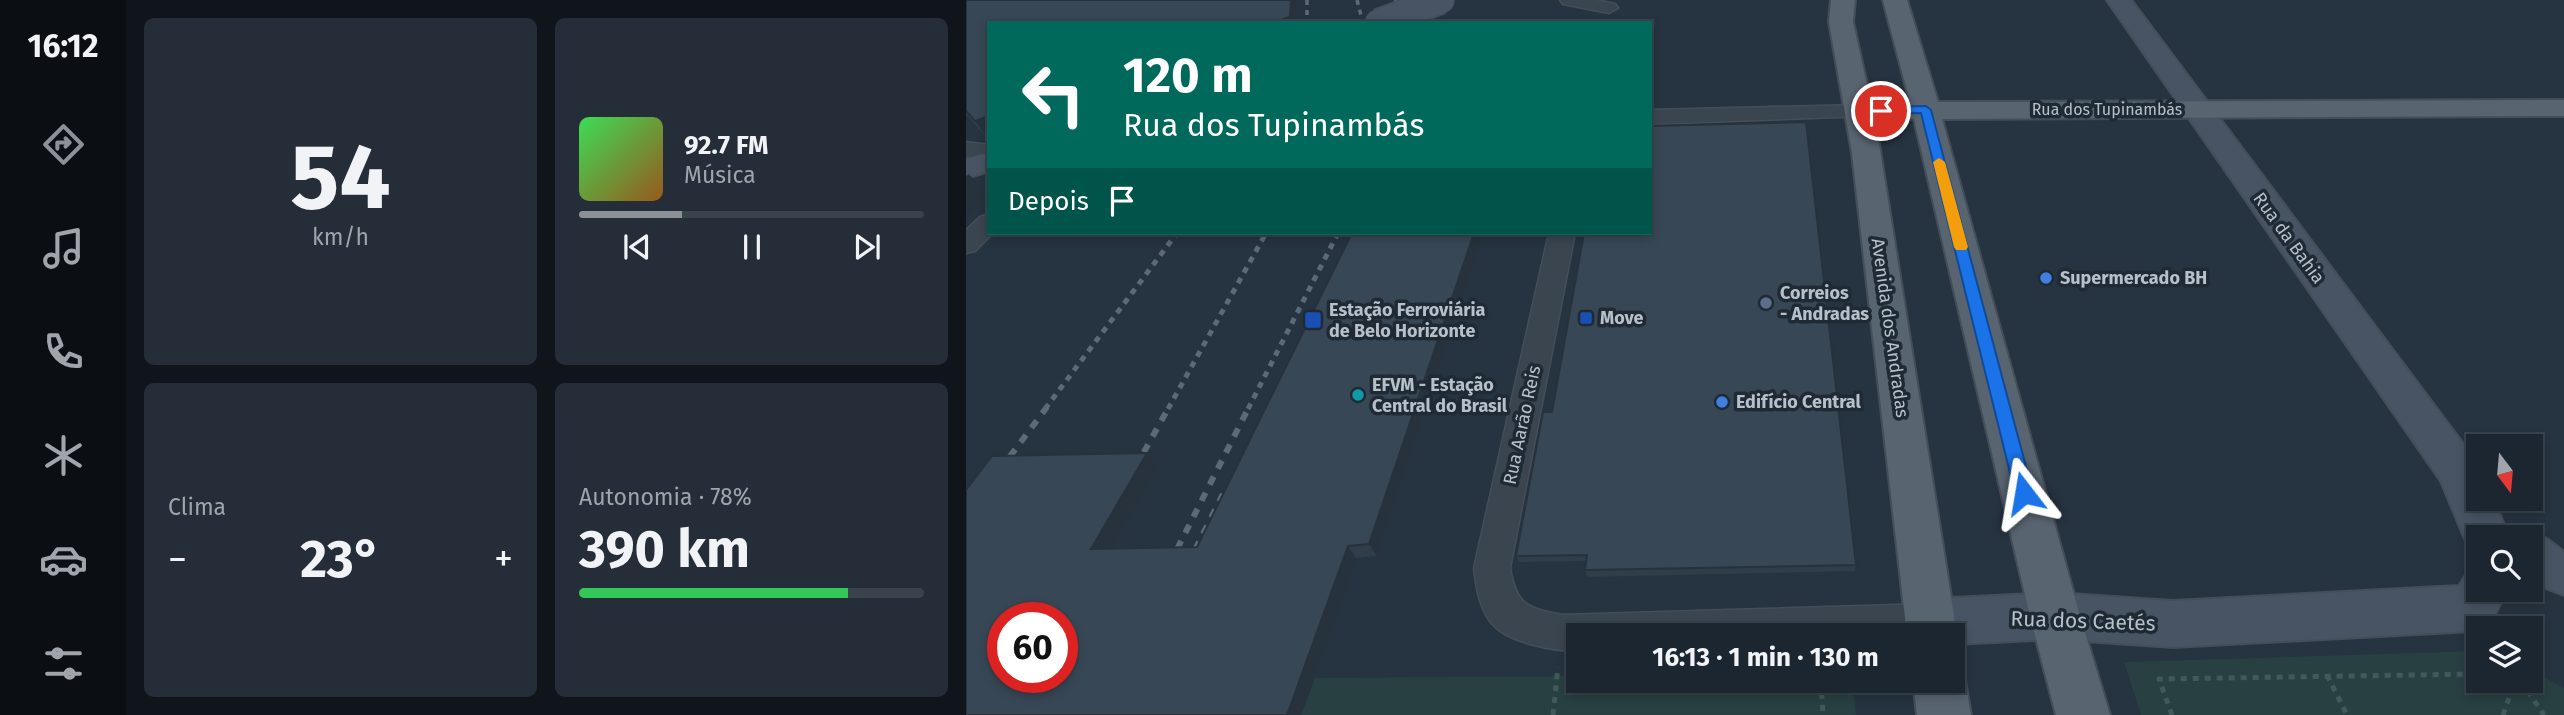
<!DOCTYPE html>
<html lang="pt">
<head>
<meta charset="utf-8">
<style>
  body { margin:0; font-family:"Fira Sans",sans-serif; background:#252e38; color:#f1f3f6; height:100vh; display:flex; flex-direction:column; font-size:26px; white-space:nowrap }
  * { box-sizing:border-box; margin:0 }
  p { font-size:23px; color:#a0a5ab }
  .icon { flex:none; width:38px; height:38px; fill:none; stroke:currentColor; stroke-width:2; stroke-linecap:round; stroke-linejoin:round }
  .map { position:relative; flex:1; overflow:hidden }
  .drawer { display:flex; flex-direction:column; gap:18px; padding:18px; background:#0f151a; width:840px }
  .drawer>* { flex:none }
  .guide { position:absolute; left:21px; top:21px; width:665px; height:214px; border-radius:0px; box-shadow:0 4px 10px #0003,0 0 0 2px #3a434c; background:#00695c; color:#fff; overflow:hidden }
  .needle { width:46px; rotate:164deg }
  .tools { position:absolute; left:1500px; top:434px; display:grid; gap:14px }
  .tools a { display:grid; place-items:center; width:77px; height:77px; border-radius:0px; background:#1c2630; box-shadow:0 4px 10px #0003,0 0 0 2px #3a434c; font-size:35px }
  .speed { position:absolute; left:21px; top:602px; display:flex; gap:14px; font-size:35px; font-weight:700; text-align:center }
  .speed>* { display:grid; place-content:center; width:91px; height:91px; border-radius:50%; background:#1c2630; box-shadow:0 4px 10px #0003,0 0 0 2px #3a434c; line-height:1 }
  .speed .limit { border:10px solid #d22; background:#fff; color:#111 }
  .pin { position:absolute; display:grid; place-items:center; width:60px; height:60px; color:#fff; margin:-30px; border:4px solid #fff; border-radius:50%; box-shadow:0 2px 7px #0007 }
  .me { position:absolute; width:77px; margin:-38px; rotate:346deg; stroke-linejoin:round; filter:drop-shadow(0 0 5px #0008) }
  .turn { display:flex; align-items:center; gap:24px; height:147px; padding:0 21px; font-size:32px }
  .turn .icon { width:91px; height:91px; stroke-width:2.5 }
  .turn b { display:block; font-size:49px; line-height:60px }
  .then { display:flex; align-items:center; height:66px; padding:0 21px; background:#0003; gap:14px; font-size:26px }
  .big { font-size:52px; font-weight:700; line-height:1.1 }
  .drawer .widget { flex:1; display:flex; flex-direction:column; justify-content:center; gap:10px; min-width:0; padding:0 24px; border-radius:10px; background:#252e38 }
  .drawer .dial { align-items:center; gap:0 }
  .dial b { font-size:91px; line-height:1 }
  .song { display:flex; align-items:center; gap:21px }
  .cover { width:84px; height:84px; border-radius:10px; background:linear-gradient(135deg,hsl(130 70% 55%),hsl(30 70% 35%)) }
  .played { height:7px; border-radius:4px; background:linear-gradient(90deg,#8c9099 30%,#3a434c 30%) }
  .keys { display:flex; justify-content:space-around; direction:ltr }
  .heat { display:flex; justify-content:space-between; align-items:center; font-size:38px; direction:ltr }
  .charge { height:10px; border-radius:5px; background:linear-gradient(90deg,#34c759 78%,#3a434c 0) }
  .drawer .tiles { flex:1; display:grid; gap:18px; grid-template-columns:repeat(2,1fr) }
  .trip { position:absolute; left:600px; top:623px; width:399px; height:70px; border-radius:0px; background:#1c2630; box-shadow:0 4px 10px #0003,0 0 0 2px #3a434c; font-weight:700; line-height:70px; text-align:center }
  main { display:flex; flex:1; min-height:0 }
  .menu { display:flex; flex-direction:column; width:126px; justify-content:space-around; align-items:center; background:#0b0f13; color:#a0a5ab }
  .menu .icon { width:49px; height:49px }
  .menu .active { color:#8c9099 }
  .menu b { font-size:32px; color:#f1f3f6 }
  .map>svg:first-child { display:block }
</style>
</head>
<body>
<main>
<nav class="menu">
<b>16:12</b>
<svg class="icon active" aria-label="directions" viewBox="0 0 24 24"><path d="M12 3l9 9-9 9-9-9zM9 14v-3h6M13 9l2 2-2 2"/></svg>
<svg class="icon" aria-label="music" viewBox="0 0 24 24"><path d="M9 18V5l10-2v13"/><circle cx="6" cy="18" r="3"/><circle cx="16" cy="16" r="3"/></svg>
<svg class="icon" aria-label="phone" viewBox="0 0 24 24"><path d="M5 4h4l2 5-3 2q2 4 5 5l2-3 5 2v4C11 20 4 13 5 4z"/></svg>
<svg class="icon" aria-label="climate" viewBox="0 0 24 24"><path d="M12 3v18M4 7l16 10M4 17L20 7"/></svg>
<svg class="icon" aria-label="car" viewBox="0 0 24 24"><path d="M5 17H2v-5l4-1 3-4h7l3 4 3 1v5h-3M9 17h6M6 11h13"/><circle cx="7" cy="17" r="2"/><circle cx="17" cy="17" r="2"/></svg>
<svg class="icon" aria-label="filters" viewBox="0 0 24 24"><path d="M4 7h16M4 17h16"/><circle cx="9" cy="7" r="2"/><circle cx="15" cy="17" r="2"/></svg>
</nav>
<section class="drawer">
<div class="tiles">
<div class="widget dial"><b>54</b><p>km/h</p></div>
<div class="widget">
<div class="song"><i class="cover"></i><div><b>92.7 FM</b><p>Música</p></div></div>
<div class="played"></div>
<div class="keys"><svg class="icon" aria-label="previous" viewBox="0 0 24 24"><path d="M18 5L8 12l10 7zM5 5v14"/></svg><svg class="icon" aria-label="pause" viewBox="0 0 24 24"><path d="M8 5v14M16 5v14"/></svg><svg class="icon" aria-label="next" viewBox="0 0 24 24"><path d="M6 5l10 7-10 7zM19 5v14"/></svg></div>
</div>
<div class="widget"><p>Clima</p>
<div class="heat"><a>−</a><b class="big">23°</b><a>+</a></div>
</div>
<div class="widget"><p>Autonomia · 78%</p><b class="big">390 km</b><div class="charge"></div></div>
</div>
</section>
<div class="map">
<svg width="1598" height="715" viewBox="0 0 1598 715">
  <rect width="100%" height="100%" fill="#263340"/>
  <g fill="#284041">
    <polygon points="1512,651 1512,681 1564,681 1565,670 1598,688 1598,715 1175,715 1158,662"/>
    <polygon points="612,676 612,681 886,681 890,715 335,715 349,678"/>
  </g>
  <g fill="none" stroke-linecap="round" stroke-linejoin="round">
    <g stroke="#444e59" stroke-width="3">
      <g id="street">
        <polygon points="594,0 630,0 649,4 652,8 643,13 597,4"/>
        <polygon points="892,105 900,106 903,111 900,116 684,124 684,110"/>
        <polygon points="0,142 23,145 23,159 0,156"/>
        <polygon points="23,214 23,233 27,233 9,251 0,253 0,230 14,217"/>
        <path d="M583 233H609L544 568C550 605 561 608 596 615L964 604 978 609 983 622 978 635H612V651C588 651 540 643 524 621 513 606 510 586 508 568Z"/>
      </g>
    </g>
    <g stroke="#444e59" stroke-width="4">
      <g id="secondary">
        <polygon points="1141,0 1165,0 1512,464 1512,499 1534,499 1530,506 1543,537 1512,537 1512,554 1504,551 1475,481"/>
        <polygon points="23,152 23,171 0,178 0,159"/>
        <polygon points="1564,533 1581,539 1598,552 1598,595 1564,582 1564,537 1554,537"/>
        <polygon points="1512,570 1512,590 1541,590 1524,624 1507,631 1207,647 1089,639 987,644 987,635 945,635 939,622 946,606 964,599 1089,593 1207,601 1493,586 1500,575"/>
      </g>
    </g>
    <g stroke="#444e59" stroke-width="4">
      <g id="primary">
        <polygon points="865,0 889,0 887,22 905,103 944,102 917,0 941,0 972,102 1598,100 1598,116 976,119 1114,616 1144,715 1090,715 1064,616 948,119 909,119 991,635 987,644 987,635 941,635 886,153 863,22"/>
        <polygon points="987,661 991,663 999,681 1005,715 951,715 947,681 987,681"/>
      </g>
    </g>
    <g stroke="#415959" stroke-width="5" stroke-dasharray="6 6" stroke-linecap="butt">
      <polyline points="1361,675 1381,715"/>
      <polyline points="855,681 857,715"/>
      <polyline points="1555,681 1578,715"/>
      <polyline points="587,715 592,667"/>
      <polyline points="1206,715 1193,679 1512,674"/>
      <polyline points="1537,715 1549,681"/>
    </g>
    <use href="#street" fill="#3a4550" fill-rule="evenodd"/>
    <use href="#secondary" fill="#485463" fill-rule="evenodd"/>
    <use href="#primary" fill="#586470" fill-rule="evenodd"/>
    <g stroke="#5c6977" stroke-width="3.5" stroke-dasharray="5 5" stroke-linecap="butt">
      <polyline points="341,0 341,23"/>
      <polyline points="391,0 397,23"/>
      <polyline points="429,0 439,23"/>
      <polyline points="445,0 452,23"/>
    </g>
    <g stroke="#5c6977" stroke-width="5" stroke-dasharray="6 6" stroke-linecap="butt">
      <polyline points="79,409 211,233"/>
      <polyline points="202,409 300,233"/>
      <polyline points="282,409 372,233"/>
    </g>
    <g stroke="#5c6977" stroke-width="6" stroke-dasharray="9 9" stroke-linecap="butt">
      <polyline points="169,468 203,407"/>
      <polyline points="33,471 81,407"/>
      <polyline points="203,565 283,407"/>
      <polyline points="221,566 257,494"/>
    </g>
    <g stroke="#444e59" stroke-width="30" stroke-linecap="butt">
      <polyline id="secondary-bridge" points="412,23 475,0"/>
    </g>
    <use href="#secondary-bridge" stroke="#485463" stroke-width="27"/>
  </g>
  <g fill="#303d4a">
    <polygon points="0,0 332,0 331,23 22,139 0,115"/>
    <polygon points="386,233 517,233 411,556 390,558 0,715 181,453 193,466 146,548 231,547"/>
    <polygon points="586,412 890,565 889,571 621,577 619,570 620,561 553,562 550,556"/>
  </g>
  <g fill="#27323c">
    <polygon points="325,0 332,0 331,23 306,23"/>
    <polygon points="23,116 23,139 22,139 9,121"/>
    <polygon points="3,174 21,197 0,217 0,176"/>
    <polygon points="508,233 517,233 411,556 403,544"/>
    <polygon points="181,453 193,466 138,562 125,549"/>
    <polygon points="382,546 390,558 335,715 321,715"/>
  </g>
  <g fill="#384756" stroke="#27323c" stroke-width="2" fill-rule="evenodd">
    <polygon points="0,0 325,0 324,17 306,23 23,23 23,116 9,121 0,111"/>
    <polygon points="840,122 890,565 619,570 621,555 550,556 577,412 586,412 618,233 684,233 684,126"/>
    <path d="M386 233H508L403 544 382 546 321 715H0V490L26 456 181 453 125 549 231 547ZM37 618H96V677H37Z"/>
  </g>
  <polygon fill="#1a73e8" stroke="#114b97" stroke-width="2" points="960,106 965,110 1067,493 1064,498 1058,500 1051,498 1049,493 955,113 915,114 909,111 915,107"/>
  <polygon fill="#f59e0b" points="973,158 979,162 1002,247 1000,250 990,250 988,247 967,162"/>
  <g fill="#3f7fe0" stroke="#1f2a35" stroke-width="2.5">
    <circle cx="1080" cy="278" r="7"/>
    <circle cx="756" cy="402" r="7"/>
  </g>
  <circle fill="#5c6f8a" stroke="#1f2a35" stroke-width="2.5" cx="800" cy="303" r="7"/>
  <g fill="#1a4fb4" stroke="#1f2a35" stroke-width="2.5">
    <rect x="613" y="311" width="14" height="14" rx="3.5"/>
    <rect x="338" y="311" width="18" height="18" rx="3.5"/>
  </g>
  <circle fill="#0f9aa8" stroke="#1f2a35" stroke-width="2.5" cx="392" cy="395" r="7"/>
  <g text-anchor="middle" stroke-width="7" stroke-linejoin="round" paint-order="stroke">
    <g font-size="16" fill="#b7c0ca" stroke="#1f2a35">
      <text x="1141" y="115">Rua dos Tupinambás</text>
    </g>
    <g font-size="18" fill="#b7c0ca" stroke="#1f2a35">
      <text transform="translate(1323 238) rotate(54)" y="6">Rua da Bahia</text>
      <text transform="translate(924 328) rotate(82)" y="6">Avenida dos Andradas</text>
      <text transform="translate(556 425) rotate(-78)" y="6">Rua Aarão Reis</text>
    </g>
    <g font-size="18" font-weight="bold" fill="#b7c0ca" stroke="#1f2a35" text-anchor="start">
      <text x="1094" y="284">Supermercado BH</text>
      <text x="814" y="299">Correios<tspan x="814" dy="21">- Andradas</tspan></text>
      <text x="363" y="316">Estação Ferroviária<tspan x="363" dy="21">de Belo Horizonte</tspan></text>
      <text x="634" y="324">Move</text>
      <text x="406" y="391">EFVM - Estação<tspan x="406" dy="21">Central do Brasil</tspan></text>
      <text x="770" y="408">Edifício Central</text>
    </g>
    <g font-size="21" fill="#b7c0ca" stroke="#1f2a35">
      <text transform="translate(1117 621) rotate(2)" y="7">Rua dos Caetés</text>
    </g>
  </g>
</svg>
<div class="tools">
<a><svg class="needle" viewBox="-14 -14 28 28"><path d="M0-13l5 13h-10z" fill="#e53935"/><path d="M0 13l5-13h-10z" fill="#a0a5ab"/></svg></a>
<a><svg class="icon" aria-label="search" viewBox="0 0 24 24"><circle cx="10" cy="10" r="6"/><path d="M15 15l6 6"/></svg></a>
<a><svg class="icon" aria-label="layers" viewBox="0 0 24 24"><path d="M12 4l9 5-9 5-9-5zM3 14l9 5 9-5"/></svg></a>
</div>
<div class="speed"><div class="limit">60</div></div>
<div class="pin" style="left:915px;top:111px;background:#d93025"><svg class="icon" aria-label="arrive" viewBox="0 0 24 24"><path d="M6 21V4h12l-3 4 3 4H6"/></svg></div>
<svg class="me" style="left:1058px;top:493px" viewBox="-20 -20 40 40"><path d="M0-17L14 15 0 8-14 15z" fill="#1a73e8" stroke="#fff" stroke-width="4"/></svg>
<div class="trip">16:13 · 1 min · 130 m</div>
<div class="guide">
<div class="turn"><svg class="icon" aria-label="left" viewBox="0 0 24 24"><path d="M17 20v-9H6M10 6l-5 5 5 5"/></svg><div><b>120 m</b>Rua dos Tupinambás</div></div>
<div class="then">Depois<svg class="icon" aria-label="arrive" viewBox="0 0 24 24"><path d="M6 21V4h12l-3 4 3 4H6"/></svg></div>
</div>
</div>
</main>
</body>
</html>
